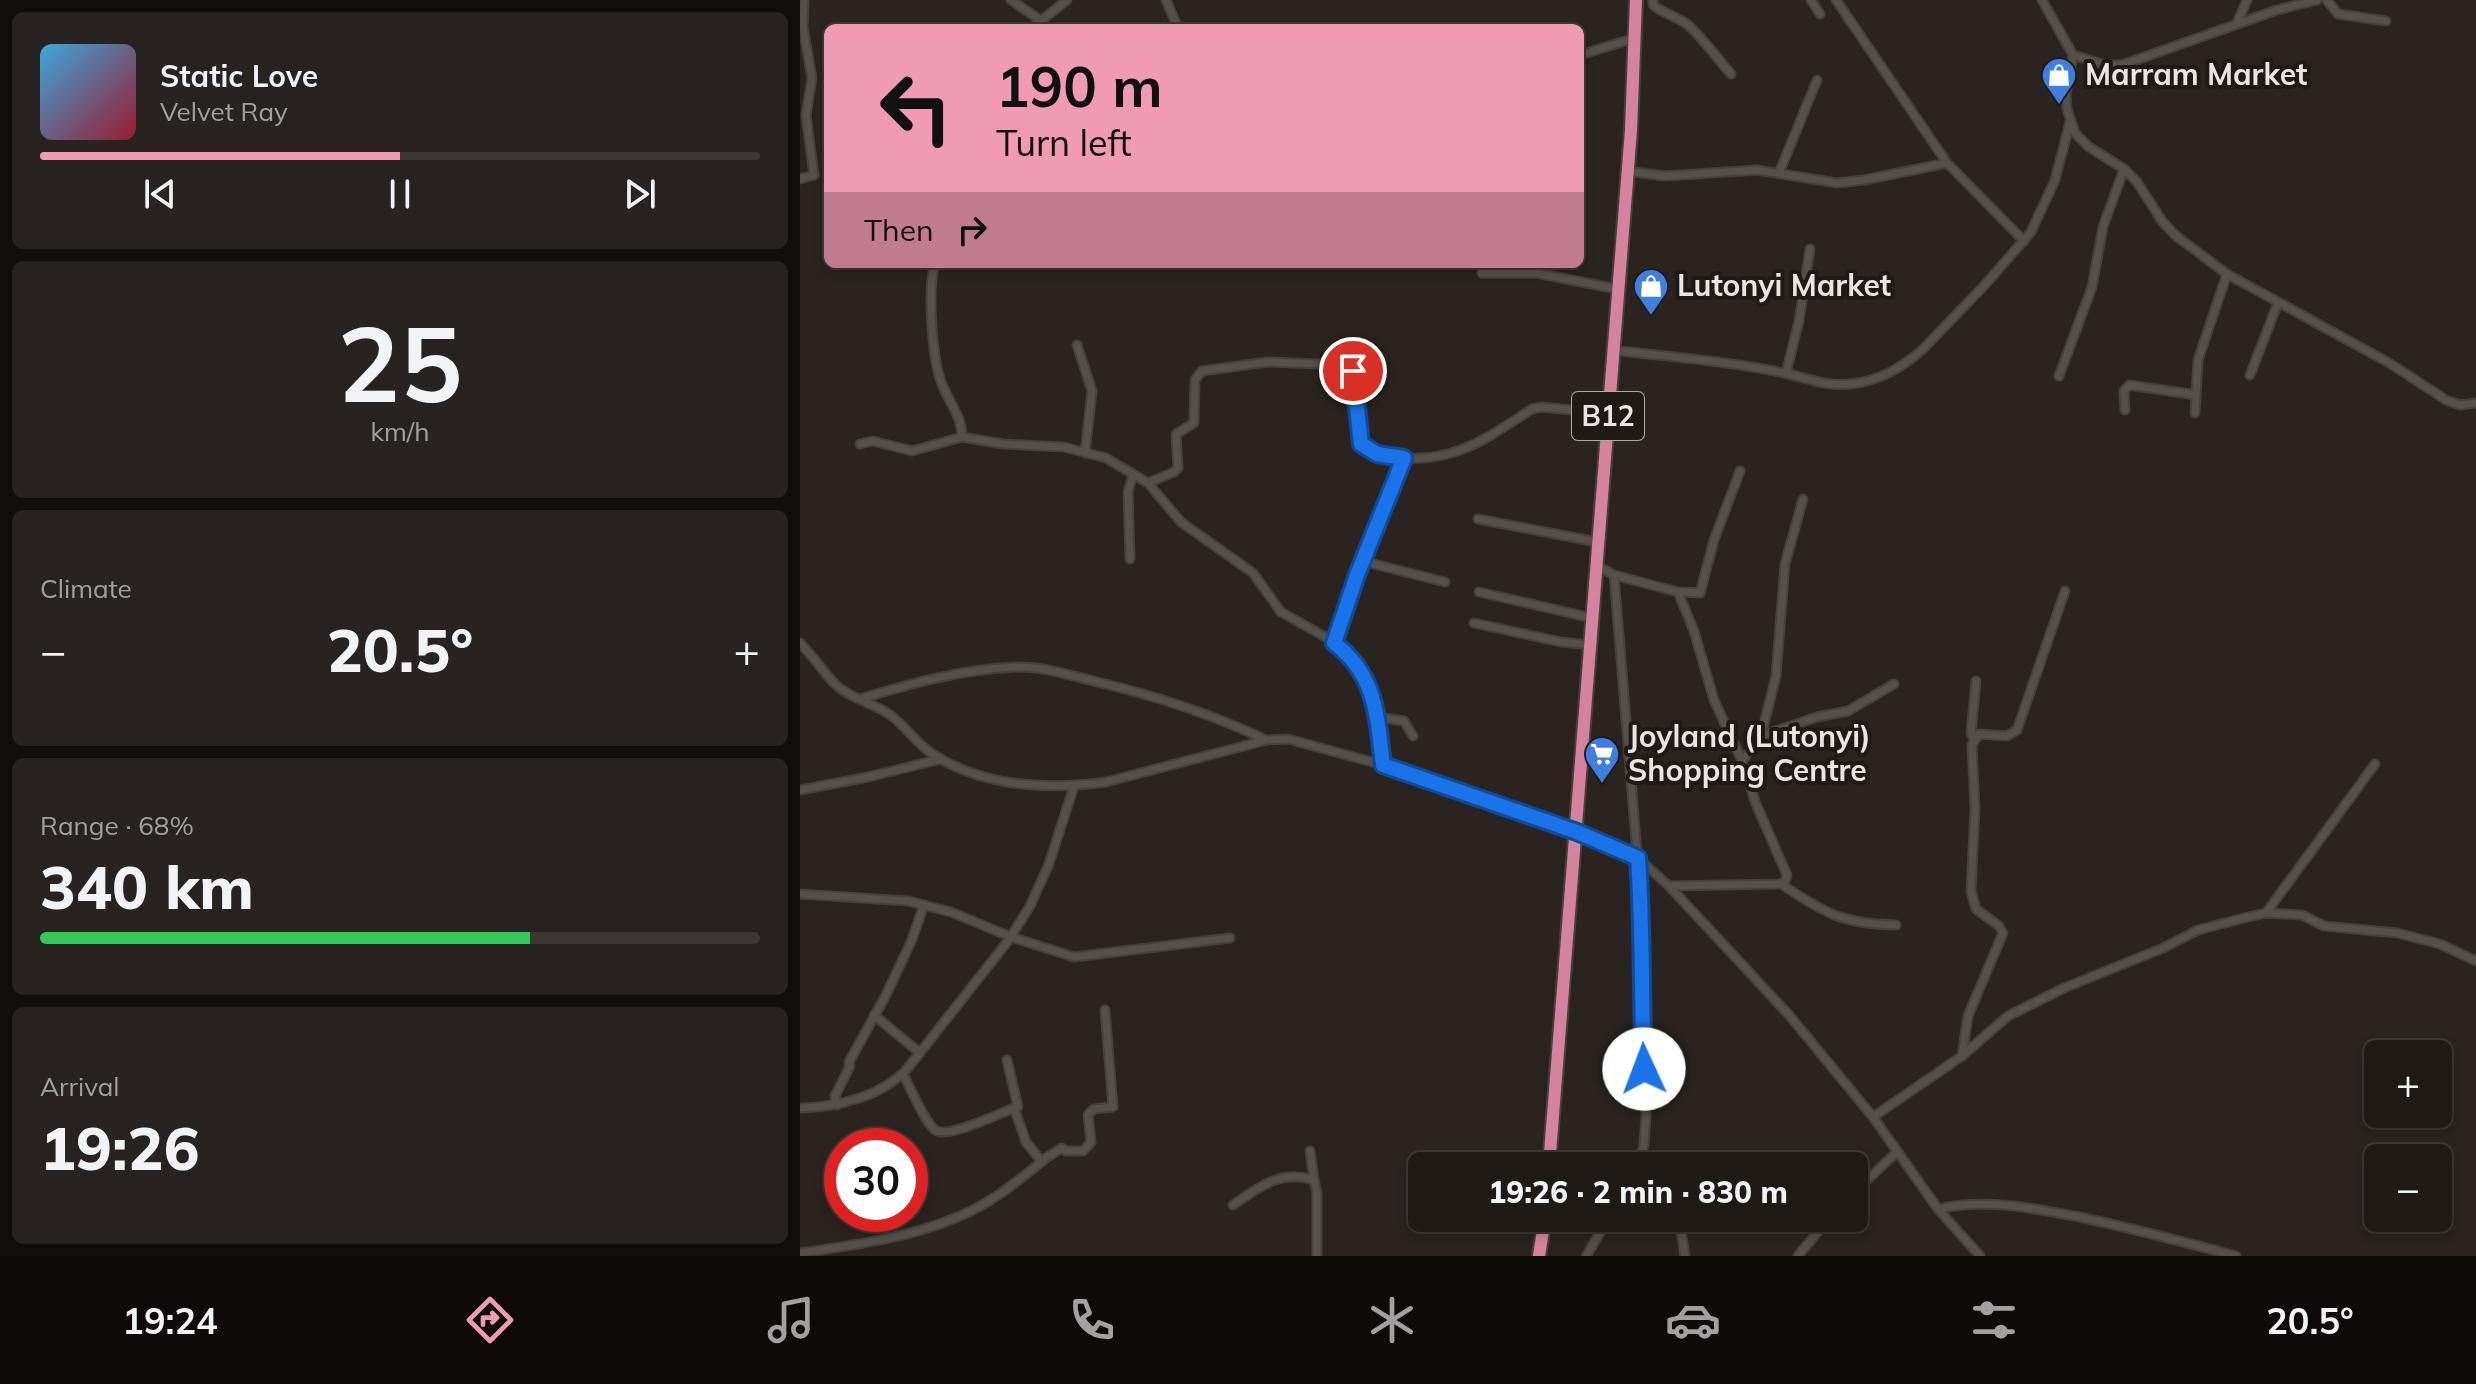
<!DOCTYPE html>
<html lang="en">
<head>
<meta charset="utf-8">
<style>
  body { margin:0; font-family:Mulish,sans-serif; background:#282320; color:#f1f3f6; height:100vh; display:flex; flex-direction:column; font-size:30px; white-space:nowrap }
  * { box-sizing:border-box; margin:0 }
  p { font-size:26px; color:#a2a1a1 }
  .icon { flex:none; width:44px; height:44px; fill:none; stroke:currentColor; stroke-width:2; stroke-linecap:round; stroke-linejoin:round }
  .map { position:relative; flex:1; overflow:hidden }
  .drawer { display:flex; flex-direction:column; gap:12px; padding:12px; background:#120e0d; width:800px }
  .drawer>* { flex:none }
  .guide { position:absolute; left:24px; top:24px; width:760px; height:244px; border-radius:12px; box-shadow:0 4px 12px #0003,0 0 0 2px #3d3836; background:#f09ab5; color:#111; overflow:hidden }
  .fabs { position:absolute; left:1564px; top:1040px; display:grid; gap:16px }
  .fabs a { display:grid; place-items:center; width:88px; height:88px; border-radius:12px; background:#201a17; box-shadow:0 4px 12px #0003,0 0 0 2px #3d3836; font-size:40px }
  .speed { position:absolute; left:24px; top:1128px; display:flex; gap:16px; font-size:40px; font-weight:700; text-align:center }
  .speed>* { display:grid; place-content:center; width:104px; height:104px; border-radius:50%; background:#201a17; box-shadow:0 4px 12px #0003,0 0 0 2px #3d3836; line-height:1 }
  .speed .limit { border:12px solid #d22; background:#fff; color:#111 }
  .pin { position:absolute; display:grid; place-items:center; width:68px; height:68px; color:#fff; margin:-34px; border:4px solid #fff; border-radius:50%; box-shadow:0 2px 8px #0007 }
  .me { position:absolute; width:88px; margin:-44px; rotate:358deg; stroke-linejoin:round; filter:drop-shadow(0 0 6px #0008) }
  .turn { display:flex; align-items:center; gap:28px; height:168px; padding:0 40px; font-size:36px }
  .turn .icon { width:104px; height:104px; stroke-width:2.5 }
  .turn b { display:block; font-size:56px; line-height:68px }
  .then { display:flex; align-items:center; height:76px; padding:0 40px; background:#0003; gap:16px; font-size:30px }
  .big { font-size:60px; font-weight:800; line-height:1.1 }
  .drawer .widget { flex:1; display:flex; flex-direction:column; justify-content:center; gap:12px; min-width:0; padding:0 28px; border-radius:12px; background:#282320 }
  .drawer .dial { align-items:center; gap:0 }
  .dial b { font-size:104px; line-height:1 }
  .song { display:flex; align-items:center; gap:24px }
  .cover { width:96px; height:96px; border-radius:12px; background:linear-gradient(135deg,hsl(200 70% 55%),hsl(350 70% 35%)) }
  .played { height:8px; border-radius:4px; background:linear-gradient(90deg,#f09ab5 50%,#3d3836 50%) }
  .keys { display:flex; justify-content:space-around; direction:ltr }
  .heat { display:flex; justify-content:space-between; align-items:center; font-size:44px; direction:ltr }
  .charge { height:12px; border-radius:6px; background:linear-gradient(90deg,#34c759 68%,#3d3836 0) }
  .trip { position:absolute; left:608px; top:1152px; width:460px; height:80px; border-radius:12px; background:#201a17; box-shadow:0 4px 12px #0003,0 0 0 2px #3d3836; font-weight:800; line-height:80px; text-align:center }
  .tab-bar { display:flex; height:128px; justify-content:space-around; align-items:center; background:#0d0a09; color:#a2a1a1 }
  .tab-bar .icon { width:56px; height:56px }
  .tab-bar .active { color:#f09ab5 }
  .tab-bar b { font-size:36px; color:#f1f3f6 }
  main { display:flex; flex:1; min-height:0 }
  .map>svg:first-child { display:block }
</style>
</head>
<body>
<main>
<section class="drawer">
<div class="widget">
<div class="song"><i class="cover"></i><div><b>Static Love</b><p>Velvet Ray</p></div></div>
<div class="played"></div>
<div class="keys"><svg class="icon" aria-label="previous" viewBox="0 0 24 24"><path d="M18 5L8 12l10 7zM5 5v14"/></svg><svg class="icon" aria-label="pause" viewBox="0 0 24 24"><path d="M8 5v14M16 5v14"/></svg><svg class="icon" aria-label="next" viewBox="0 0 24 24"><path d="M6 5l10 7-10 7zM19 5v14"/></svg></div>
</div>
<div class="widget dial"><b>25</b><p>km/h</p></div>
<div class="widget"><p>Climate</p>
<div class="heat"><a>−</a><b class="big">20.5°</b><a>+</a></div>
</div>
<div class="widget"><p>Range · 68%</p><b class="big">340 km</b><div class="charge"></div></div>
<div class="widget"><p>Arrival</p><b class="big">19:26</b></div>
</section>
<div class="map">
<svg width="1676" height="1256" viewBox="0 0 1676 1256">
  <rect width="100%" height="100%" fill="#2a231f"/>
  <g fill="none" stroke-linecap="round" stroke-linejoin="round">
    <g stroke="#46413d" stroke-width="11">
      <g id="minor">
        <polyline points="211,0 240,20"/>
        <polyline points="366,0 378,28"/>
        <path d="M853 0V5C864 14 876 16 887 24 903 38 917 58 931 74"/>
        <polyline points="1011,0 1020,14"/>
        <polyline points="1036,0 1147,163 1224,241"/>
        <polyline points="1242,0 1273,55 1266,94 1267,109 1275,133 1289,147 1324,169 1337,182 1362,221 1375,235 1427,274 1591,364 1646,400 1660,405 1676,403"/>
        <polyline points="1527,0 1538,14 1586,21"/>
        <polyline points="1437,23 1447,0"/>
        <polyline points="232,28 267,0"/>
        <polyline points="780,55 835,38"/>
        <polyline points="1273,55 1305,65 1322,65 1477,10 1517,0"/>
        <polyline points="827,171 865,176 957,170 1037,183 1064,180 1147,163"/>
        <polyline points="979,173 1017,80"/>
        <polyline points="0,179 14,175 6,115 12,78 3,27 4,0"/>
        <path d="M135 264C127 289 132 359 142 384 149 403 162 416 162 437L203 444 264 447 306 458 348 483 381 522 453 573 481 612 529 639 549 658 562 674 575 701 583 765"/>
        <polyline points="682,273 736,273 817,289"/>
        <polyline points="277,345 292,391 285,453"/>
        <path d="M812 350C869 357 928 361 984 373 1007 378 1027 387 1051 384 1079 381 1102 368 1123 349L1183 287 1231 232 1255 180 1270 122"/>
        <polyline points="986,373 999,321 1010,249"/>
        <polyline points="1450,375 1478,303"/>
        <polyline points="1259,376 1292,287 1303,227 1324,169"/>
        <polyline points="1325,410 1324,391 1329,385 1396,395"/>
        <polyline points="1395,413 1398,360 1427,274"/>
        <polyline points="60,444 73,441 112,451 162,437"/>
        <path d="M348 483 374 472 378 468 376 434 394 423 395 380 402 371 467 362 545 365 553 371 561 444C570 453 583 456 595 457 652 465 687 438 732 409L742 407 808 414"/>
        <polyline points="678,519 797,542"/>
        <polyline points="330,559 328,492 333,475"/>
        <polyline points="562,561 645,582"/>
        <polyline points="796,565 814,575 842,913 840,982 846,1115 844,1145 837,1166"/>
        <polyline points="814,575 878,592"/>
        <polyline points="679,592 792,618"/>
        <polyline points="674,623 761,642 791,645"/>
        <path d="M0 643C13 656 23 672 36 685 51 699 73 703 89 714 106 726 116 744 134 755 185 787 248 790 306 782L467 740 488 739 583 765 777 832 838 858 869 886 989 1015 1073 1117 1138 1209 1180 1256"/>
        <polyline points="534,643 557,575 604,458"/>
        <path d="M60 699C109 684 163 669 215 667 242 666 268 675 293 681 353 695 410 713 466 740"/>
        <polyline points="578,717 604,721 613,736"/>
        <polyline points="961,736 1017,717 1048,711 1094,684"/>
        <polyline points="1174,738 1171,733 1176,681"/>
        <polyline points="942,761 961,736 976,676 985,564 1003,499"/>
        <polyline points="0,790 68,777 141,759"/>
        <path d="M981 884C1024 913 1043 924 1096 925"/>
        <polyline points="869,886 981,884 985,882 987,875 956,804 942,761 914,700 894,631 878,592 900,593 914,540 940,471"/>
        <polyline points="0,894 108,901 151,912 211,937 274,957 430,938"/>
        <polyline points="1466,913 1575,764"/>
        <polyline points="74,1015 120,1053"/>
        <polyline points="1162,1056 1168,1016 1203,933 1199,926 1176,909 1171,891 1175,809 1172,745 1179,734 1207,736 1217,730 1265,591"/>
        <polyline points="207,1060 218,1107 214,1108 226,1142 241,1161 262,1148 266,1151 283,1151 291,1142 288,1115 294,1109 313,1107 305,1010"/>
        <path d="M103 1074C110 1087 124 1121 135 1130 148 1139 198 1114 214 1108"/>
        <polyline points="37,1105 35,1096 50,1066 49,1062 86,995 111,942 124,905"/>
        <path d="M0 1108C37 1107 81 1097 107 1069L208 941 230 906 249 864 274 786"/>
        <polyline points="1073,1117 1162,1056 1208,1016 1264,988 1363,948 1398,930 1444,918 1466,913 1502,915 1524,926 1597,933 1640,944 1676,961"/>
        <polyline points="510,1151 514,1180"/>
        <polyline points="1054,1192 1096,1153"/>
        <path d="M433 1205C459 1187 481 1169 514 1180L517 1193V1256"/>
        <path d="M1138 1209C1184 1198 1233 1208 1279 1217 1332 1228 1384 1242 1436 1256"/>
        <polyline points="879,1218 885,1256"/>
        <path d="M0 1253C57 1245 121 1236 173 1210 199 1197 221 1178 244 1160"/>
        <polyline points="786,1256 809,1218"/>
        <polyline points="998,1256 1029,1218"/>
      </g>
    </g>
    <g stroke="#46413d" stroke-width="16">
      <g id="trunk">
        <polyline points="749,1166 831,130 836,0"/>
        <polyline points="739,1256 745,1218"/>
      </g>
    </g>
    <use href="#minor" stroke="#57504a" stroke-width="7"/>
    <use href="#trunk" stroke="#d6829f" stroke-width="12"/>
  </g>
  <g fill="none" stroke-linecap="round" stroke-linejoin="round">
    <g stroke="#114b97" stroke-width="20">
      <path id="route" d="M553 371 561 444 577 454 604 458 557 575 534 643C577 675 577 718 583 765L777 832 838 858C843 928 841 998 844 1069"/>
    </g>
    <use href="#route" stroke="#1a73e8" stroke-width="14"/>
  </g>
  <defs>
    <g id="shop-pin" transform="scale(1.8)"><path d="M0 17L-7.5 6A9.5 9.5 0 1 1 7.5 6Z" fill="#3f7fe0" stroke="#201a16"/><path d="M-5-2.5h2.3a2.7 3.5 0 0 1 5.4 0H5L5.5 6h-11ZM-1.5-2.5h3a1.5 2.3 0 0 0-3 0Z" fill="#fff"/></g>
    <g id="supermarket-pin" transform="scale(1.8)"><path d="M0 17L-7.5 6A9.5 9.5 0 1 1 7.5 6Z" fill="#3f7fe0" stroke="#201a16"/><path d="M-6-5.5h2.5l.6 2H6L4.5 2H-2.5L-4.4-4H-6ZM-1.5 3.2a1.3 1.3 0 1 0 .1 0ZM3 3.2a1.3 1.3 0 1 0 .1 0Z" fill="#fff"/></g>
  </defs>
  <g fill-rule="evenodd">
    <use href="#shop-pin" x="1259" y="75"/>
    <use href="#shop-pin" x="851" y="286"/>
    <use href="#supermarket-pin" x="802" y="754"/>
  </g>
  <g text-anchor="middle" stroke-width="8" stroke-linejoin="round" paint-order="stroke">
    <rect fill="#201a16" stroke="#ada8a5" stroke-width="2" x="772" y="392" width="72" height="48" rx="6"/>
    <g font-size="28" font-weight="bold" fill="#eae5e2">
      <text x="808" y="426">B12</text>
    </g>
    <g font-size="30" font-weight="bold" fill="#eae5e2" stroke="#201a16" text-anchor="start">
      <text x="1285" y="85">Marram Market</text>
      <text x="877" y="296">Lutonyi Market</text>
      <text x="828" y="747">Joyland (Lutonyi)<tspan x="828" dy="34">Shopping Centre</tspan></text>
    </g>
  </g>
</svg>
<div class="fabs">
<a>+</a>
<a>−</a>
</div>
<div class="speed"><div class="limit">30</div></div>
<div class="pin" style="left:553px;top:371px;background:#d93025"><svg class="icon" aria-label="arrive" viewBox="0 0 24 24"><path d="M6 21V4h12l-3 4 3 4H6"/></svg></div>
<svg class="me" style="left:844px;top:1069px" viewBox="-20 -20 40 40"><circle r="19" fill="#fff"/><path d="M0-13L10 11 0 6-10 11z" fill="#1a73e8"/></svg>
<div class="trip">19:26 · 2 min · 830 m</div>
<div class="guide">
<div class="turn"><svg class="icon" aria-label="left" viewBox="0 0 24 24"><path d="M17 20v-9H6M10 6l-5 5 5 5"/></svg><div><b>190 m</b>Turn left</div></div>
<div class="then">Then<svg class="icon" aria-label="right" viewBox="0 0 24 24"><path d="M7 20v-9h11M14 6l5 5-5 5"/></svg></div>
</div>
</div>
</main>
<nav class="tab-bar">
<b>19:24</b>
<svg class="icon active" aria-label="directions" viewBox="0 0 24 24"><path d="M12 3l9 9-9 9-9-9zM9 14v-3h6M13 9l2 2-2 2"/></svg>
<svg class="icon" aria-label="music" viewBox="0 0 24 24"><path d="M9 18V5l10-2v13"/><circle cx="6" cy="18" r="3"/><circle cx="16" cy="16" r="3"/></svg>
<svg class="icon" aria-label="phone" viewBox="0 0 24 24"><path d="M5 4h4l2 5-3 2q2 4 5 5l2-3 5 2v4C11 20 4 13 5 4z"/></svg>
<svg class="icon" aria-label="climate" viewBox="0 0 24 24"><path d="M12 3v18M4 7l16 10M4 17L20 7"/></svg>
<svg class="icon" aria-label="car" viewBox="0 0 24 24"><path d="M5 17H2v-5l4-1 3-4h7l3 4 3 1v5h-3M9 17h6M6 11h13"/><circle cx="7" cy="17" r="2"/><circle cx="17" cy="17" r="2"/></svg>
<svg class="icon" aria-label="filters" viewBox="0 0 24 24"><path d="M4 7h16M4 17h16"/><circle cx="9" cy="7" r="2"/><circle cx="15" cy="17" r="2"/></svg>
<b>20.5°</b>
</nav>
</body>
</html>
